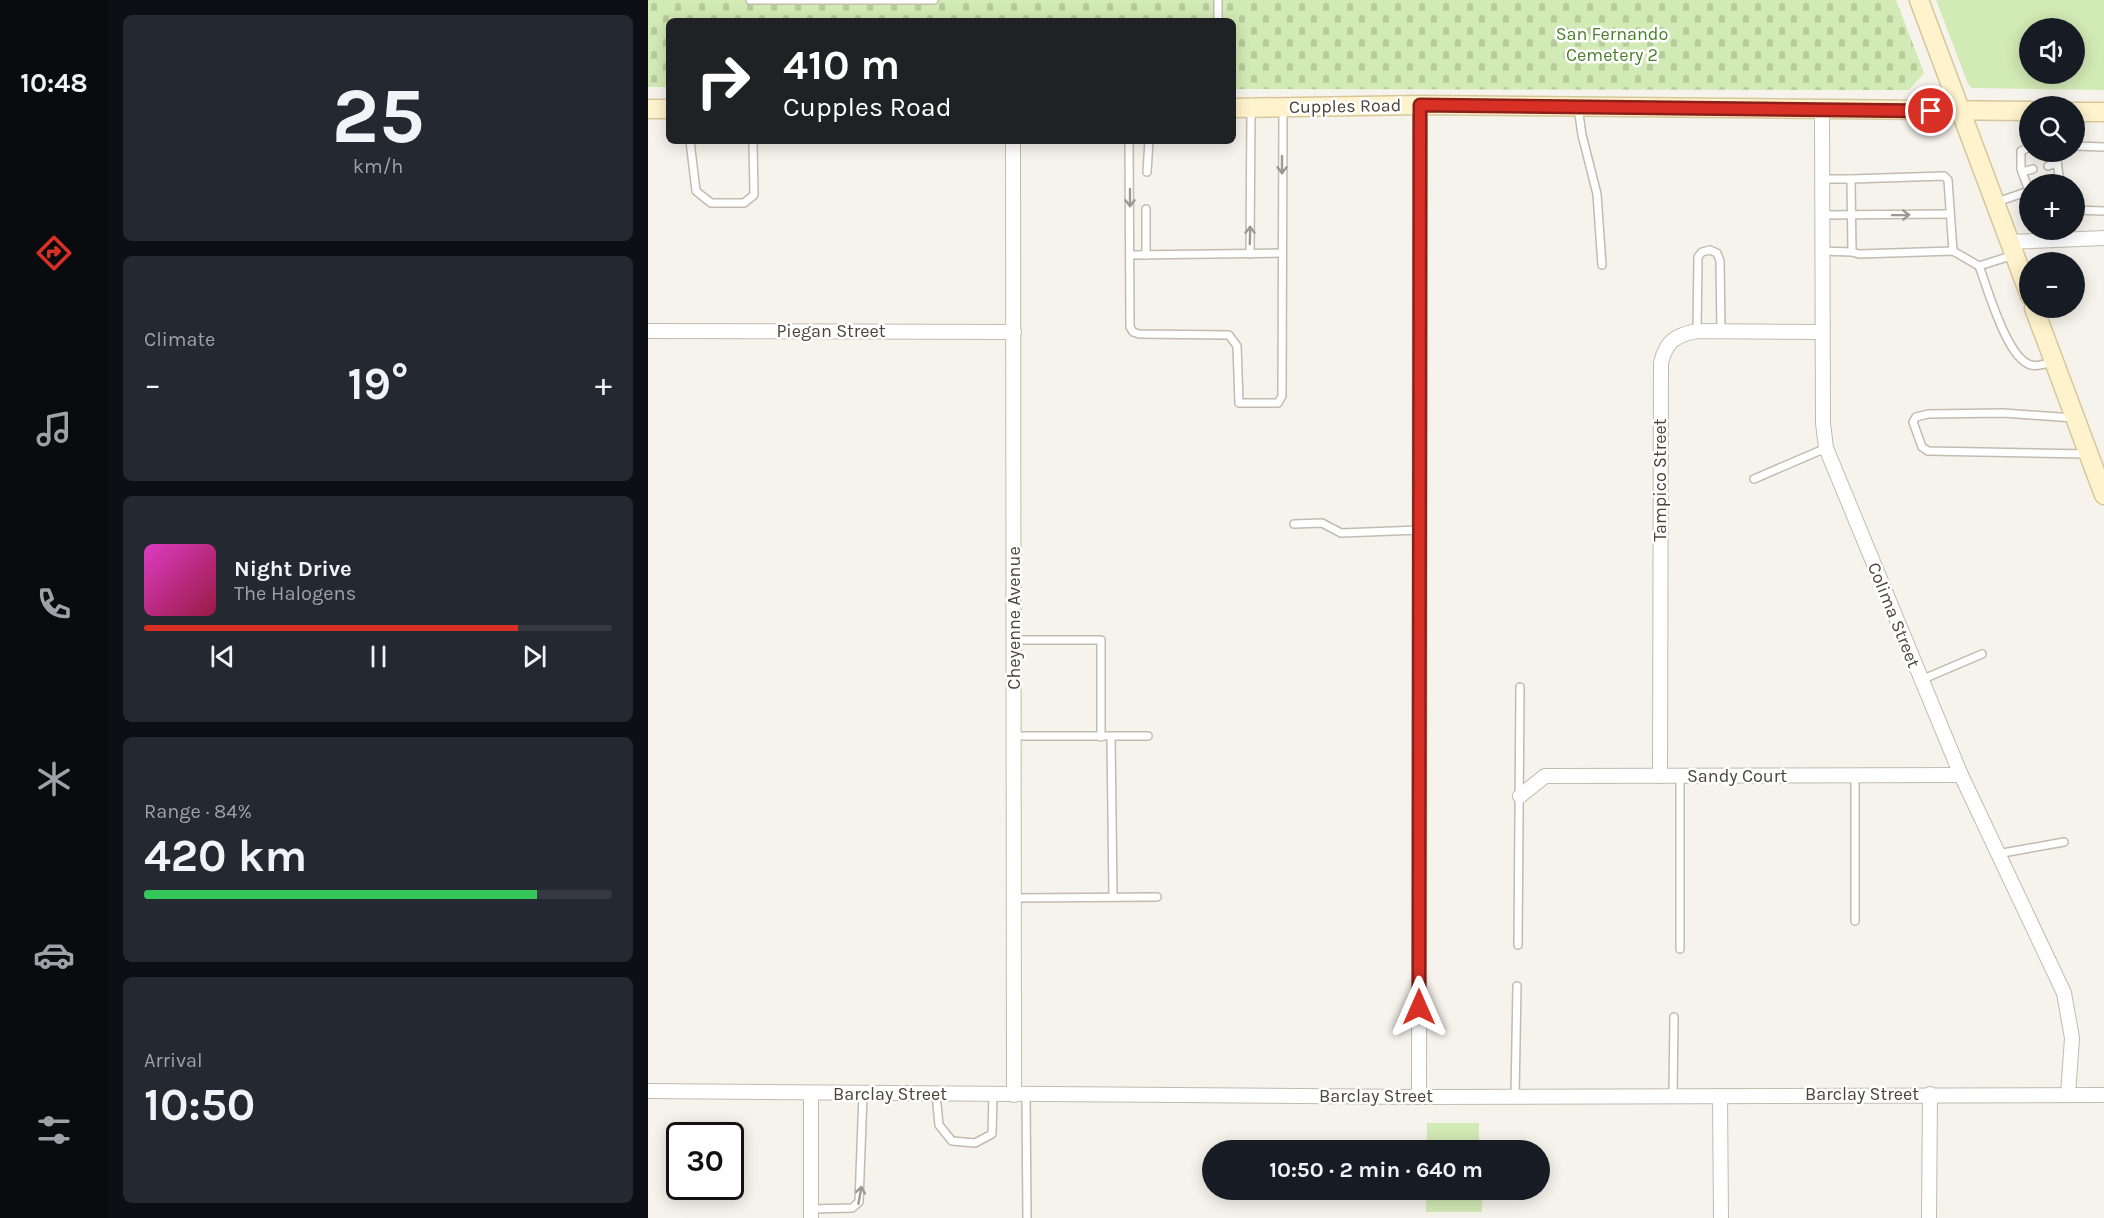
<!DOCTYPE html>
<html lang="en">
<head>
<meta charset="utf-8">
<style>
  body { margin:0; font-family:Karla,sans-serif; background:#242831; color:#f1f3f6; height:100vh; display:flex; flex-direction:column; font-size:22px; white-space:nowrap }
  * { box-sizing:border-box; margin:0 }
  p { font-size:20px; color:#9ea1a6 }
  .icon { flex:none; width:33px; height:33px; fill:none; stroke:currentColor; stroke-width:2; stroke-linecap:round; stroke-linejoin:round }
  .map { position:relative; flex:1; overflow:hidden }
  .side { display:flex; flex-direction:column; gap:15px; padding:15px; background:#0d0f14; width:540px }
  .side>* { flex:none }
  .banner { position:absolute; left:18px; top:18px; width:570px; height:126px; border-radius:9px; box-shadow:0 3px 15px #0003; background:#202124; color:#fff; overflow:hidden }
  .buttons { position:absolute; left:1371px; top:18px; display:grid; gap:12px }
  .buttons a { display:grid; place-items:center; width:66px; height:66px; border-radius:50%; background:#171b24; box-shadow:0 3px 15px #0003; font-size:30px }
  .speed { position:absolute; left:18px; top:1122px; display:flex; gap:12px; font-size:30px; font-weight:700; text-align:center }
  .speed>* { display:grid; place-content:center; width:78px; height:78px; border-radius:50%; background:#171b24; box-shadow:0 3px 15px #0003; line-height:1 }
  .speed .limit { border:3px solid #111; border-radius:9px; background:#fff; color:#111 }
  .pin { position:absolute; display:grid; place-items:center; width:51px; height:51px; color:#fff; margin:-26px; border:3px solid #fff; border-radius:50%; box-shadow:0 2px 6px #0007 }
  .me { position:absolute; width:66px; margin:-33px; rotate:0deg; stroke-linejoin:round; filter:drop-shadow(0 0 4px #0008) }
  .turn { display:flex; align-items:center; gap:21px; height:126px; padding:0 18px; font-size:27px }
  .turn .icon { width:78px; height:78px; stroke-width:2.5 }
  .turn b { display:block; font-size:42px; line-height:51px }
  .big { font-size:45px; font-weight:700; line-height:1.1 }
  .side .widget { flex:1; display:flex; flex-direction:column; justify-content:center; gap:9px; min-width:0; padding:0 21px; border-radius:9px; background:#242831 }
  .side .dial { align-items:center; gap:0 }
  .dial b { font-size:78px; line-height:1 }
  .song { display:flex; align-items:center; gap:18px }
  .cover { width:72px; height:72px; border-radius:9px; background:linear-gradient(135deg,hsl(310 70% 55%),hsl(340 70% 35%)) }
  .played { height:6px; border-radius:3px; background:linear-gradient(90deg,#d93025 80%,#363941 80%) }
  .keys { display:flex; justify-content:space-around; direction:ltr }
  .heat { display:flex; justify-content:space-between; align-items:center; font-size:33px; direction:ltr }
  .charge { height:9px; border-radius:4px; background:linear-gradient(90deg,#34c759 84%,#363941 0) }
  .trip { position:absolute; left:554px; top:1140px; width:348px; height:60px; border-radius:30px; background:#171b24; box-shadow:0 3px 15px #0003; font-weight:700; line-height:60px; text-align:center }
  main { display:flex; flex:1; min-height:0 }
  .tab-bar { display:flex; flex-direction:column; width:108px; justify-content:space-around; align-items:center; background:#090b0e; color:#9ea1a6 }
  .tab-bar .icon { width:42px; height:42px }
  .tab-bar .current { color:#d93025 }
  .tab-bar b { font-size:27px; color:#f1f3f6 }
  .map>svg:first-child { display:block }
</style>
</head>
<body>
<main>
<nav class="tab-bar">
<b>10:48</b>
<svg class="icon current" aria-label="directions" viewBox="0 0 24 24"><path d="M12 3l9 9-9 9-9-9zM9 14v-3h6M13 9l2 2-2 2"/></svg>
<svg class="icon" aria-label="music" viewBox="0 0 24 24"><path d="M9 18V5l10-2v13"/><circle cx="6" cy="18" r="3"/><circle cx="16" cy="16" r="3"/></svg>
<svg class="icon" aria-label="phone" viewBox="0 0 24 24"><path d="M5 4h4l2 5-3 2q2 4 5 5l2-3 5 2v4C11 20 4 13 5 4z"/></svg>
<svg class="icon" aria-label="climate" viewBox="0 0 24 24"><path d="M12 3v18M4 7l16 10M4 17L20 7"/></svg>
<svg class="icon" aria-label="car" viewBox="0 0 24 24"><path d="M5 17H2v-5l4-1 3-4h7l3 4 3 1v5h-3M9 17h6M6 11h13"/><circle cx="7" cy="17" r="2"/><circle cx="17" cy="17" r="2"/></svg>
<svg class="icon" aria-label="filters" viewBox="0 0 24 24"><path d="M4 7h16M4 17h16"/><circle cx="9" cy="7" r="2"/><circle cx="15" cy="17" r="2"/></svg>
</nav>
<section class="side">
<div class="widget dial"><b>25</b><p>km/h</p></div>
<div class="widget"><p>Climate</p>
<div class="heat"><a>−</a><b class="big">19°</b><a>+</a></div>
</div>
<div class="widget">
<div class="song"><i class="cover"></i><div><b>Night Drive</b><p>The Halogens</p></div></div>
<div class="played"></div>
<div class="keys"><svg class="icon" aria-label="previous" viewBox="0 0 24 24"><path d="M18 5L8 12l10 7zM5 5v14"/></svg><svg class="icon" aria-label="pause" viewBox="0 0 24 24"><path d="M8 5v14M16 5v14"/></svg><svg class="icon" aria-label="next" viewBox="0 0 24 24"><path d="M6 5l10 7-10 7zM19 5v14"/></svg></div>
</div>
<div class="widget"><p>Range · 84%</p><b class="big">420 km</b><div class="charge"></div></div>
<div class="widget"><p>Arrival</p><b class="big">10:50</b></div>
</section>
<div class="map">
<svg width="1456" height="1218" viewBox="0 0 1456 1218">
  <defs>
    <pattern id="cemetery-stones" width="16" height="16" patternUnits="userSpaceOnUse" patternTransform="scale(1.5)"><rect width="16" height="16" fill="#d2eab5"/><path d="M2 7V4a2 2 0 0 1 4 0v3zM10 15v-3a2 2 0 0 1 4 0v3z" fill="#b6ca9c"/></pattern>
  </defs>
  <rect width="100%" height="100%" fill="#f6f3ec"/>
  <g fill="#d2eab5" fill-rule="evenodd">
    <path d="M1288 0H1456V90L1324 88 1320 84ZM1382 28H1426V74H1382Z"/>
    <rect x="779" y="1123" width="52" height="24"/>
    <rect x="778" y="1190" width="56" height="22"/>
  </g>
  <polygon fill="url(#cemetery-stones)" points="0,0 1248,0 1276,73 1261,90 585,89 585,21 21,21 21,87 0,87"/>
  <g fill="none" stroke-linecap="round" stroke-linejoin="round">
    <g stroke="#c2bbae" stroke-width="10">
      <g id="lane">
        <polyline points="102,0 286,0"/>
        <polyline points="570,21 570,0"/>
        <polyline points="930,107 934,135 949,194 954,265"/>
        <polyline points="42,141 48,191 63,203 96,203 106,195 105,141"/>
        <polyline points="481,141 482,327 485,332 491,334 581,335 589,346 591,403 630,403 634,396 635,109"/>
        <polyline points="1426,146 1434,114"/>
        <polyline points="1427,146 1456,147"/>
        <polyline points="1408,152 1412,184"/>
        <polyline points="1400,166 1409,163"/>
        <polyline points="499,172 501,141"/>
        <polyline points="1374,172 1385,169"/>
        <polyline points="1203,179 1296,176 1300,180 1305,251"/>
        <polyline points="1349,202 1381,191 1373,169 1373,151 1382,147"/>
        <polyline points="1426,210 1456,211"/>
        <polyline points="1173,215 1302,214"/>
        <polyline points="1174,251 1204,252 1203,179 1174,179"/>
        <polyline points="1204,252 1211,254 1305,251 1331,266 1366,255"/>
        <polyline points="602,254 603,110"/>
        <polyline points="482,255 634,253"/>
        <polyline points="498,255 498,209"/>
        <path d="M1331 266C1340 289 1359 359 1383 365 1389 367 1399 363 1406 362"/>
        <polyline points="1049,331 1050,257 1054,252 1062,250 1069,253 1072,261 1073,331"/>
        <polyline points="1425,418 1355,413 1280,414 1268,417 1265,422 1274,447 1280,451 1438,454"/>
        <polyline points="1106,479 1178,448"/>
        <polyline points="646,524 674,523 693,533 771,530"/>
        <polyline points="366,640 453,640 453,737"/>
        <polyline points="1273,680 1334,654"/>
        <polyline points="366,736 500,736"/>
        <polyline points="463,737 465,897"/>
        <polyline points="1207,775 1207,921"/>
        <polyline points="1349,854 1416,842"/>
        <polyline points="366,898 509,897"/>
        <polyline points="870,945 872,687"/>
        <polyline points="1032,949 1032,776"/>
        <polyline points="288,1094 291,1125 304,1141 327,1143 344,1134 345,1095"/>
        <polyline points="378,1095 379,1218"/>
        <polyline points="1025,1096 1026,1017"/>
        <polyline points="867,1097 869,986"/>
        <polyline points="163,1209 204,1208 211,1202 215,1094"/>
      </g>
    </g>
    <g stroke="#c2bbae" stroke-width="16">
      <g id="street">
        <polyline points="1174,111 1175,423 1178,448 1313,775 1416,993 1424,1038 1420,1095"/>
        <polyline points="365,141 366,1095"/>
        <polyline points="1361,242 1456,238"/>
        <polyline points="0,331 366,332"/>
        <path d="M1012 776 1013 363C1018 341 1028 335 1049 331L1174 332"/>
        <polyline points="872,796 897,776 1313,775"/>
        <polyline points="0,1091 771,1097 1456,1095"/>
        <polyline points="163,1094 163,1218"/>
        <polyline points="1072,1096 1073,1218"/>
        <polyline points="771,1097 772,105"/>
        <polyline points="1281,1218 1282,1094"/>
      </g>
    </g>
    <g stroke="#d6c79b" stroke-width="21">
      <g id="secondary">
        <polyline points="1271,0 1382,296"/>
        <polyline points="585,108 772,105 1382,111"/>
        <polyline points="0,109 21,109"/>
        <polyline points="1426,112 1456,112"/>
        <polyline points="1386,308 1456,495"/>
      </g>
    </g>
    <use href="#lane" stroke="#fff" stroke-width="7"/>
    <use href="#street" stroke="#fff" stroke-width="14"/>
    <use href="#secondary" stroke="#fff3cd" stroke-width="18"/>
  </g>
  <defs><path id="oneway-shaft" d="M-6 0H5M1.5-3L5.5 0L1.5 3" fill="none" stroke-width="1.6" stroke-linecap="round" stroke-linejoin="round" transform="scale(1.5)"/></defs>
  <g stroke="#9c9892">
    <use href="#oneway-shaft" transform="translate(634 165) rotate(90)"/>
    <use href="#oneway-shaft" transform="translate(482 198) rotate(90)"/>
    <use href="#oneway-shaft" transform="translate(1253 215) rotate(-1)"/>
    <use href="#oneway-shaft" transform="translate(602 235) rotate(-89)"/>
    <use href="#oneway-shaft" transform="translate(212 1195) rotate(-80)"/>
  </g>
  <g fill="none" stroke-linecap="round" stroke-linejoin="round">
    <g stroke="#8d1f18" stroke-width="15">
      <polyline id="route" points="771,1007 772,105 1283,111"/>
    </g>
    <use href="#route" stroke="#d93025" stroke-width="10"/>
  </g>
  <g text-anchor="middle" stroke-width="5" stroke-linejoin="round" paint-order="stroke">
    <g font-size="18" fill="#4a7f2a" stroke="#fff">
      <text x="964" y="40">San Fernando<tspan x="964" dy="21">Cemetery 2</tspan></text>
    </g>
    <g font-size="18" fill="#4b4439" stroke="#fff">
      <text transform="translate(697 106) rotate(-1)" y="6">Cupples Road</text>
      <text x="183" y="337">Piegan Street</text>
      <text transform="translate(1012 480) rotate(-90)" y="6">Tampico Street</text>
      <text transform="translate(1246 615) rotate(68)" y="6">Colima Street</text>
      <text transform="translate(366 618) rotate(-90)" y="6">Cheyenne Avenue</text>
      <text x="1089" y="782">Sandy Court</text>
      <text x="242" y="1100">Barclay Street</text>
      <text x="1214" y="1100">Barclay Street</text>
      <text x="728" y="1102">Barclay Street</text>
    </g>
  </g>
</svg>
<div class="buttons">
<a><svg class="icon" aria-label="sound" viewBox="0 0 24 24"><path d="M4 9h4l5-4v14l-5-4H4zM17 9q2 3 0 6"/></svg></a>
<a><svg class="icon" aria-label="search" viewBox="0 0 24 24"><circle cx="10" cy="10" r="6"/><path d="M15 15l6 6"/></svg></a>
<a>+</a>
<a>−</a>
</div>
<div class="speed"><div class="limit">30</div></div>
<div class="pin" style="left:1283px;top:111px;background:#d93025"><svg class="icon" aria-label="arrive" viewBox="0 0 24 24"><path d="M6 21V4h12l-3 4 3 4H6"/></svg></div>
<svg class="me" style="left:771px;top:1007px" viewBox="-20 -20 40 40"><path d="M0-17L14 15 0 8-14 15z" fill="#d93025" stroke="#fff" stroke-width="4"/></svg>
<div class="trip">10:50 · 2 min · 640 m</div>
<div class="banner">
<div class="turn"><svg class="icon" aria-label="right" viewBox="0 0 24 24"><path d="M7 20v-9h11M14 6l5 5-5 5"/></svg><div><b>410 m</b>Cupples Road</div></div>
</div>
</div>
</main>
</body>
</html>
